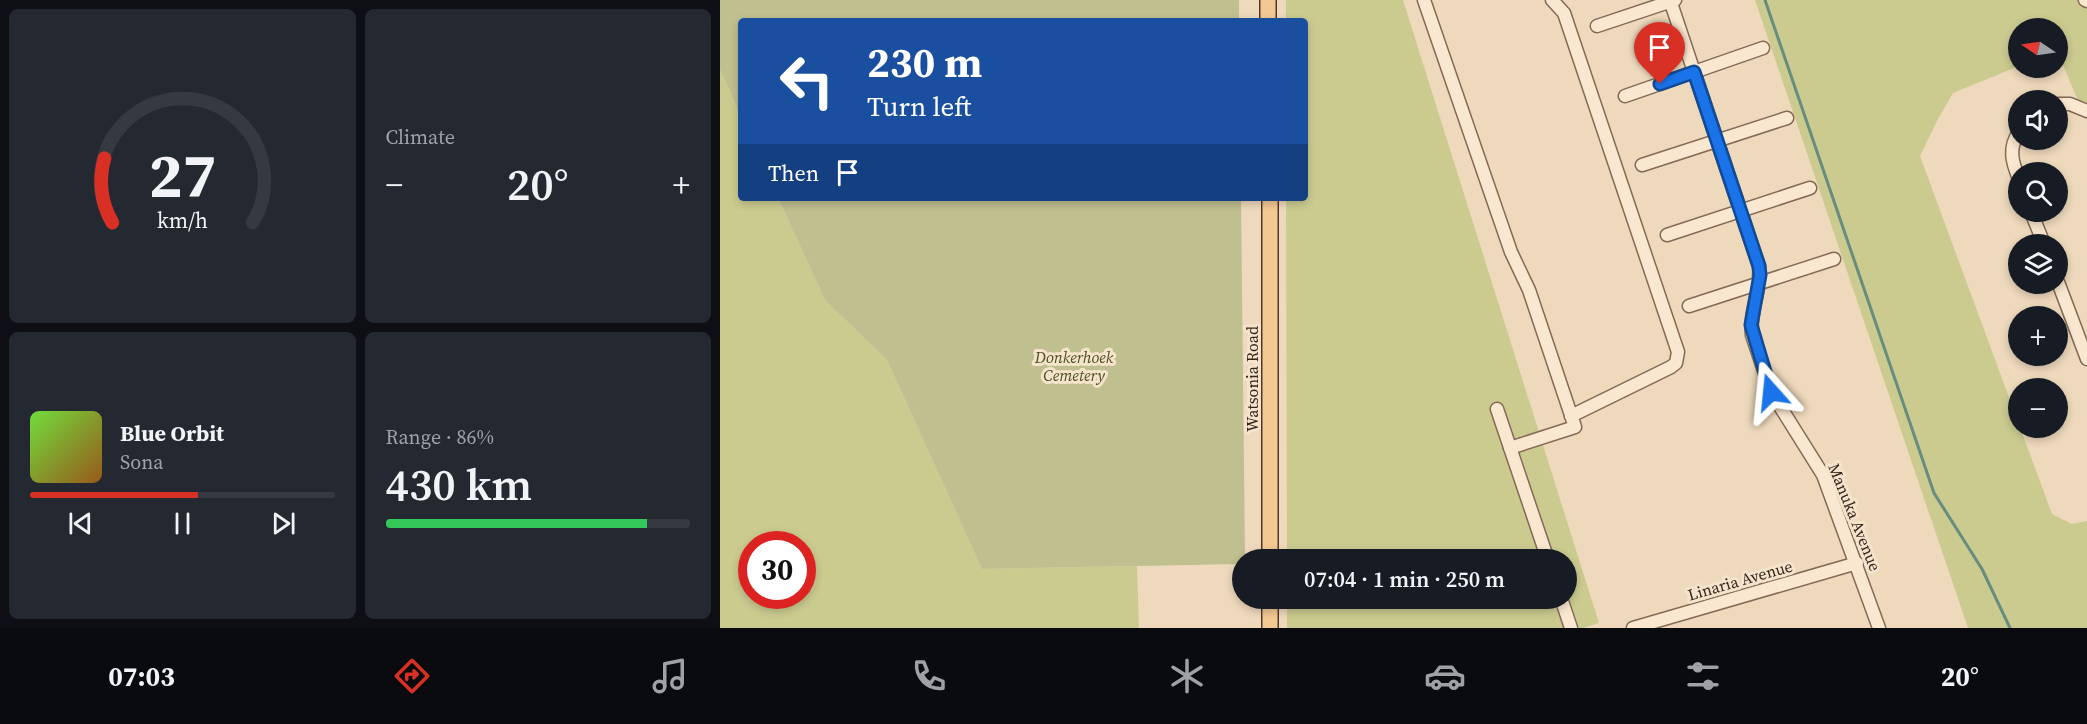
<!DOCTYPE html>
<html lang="en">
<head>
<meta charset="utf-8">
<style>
  body { margin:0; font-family:"Source Serif 4",serif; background:#242831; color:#f1f3f6; height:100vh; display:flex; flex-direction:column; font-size:22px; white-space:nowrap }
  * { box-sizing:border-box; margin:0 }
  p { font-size:20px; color:#9ea1a6 }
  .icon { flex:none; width:33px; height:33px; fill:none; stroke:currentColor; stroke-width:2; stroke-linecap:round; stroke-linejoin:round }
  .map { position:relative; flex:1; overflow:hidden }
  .drawer { display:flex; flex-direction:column; gap:9px; padding:9px; background:#0d0f14; width:720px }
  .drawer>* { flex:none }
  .guide { position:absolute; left:18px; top:18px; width:570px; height:183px; border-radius:6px; box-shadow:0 3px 9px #0003; background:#1a4fa0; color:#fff; overflow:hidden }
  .needle { width:39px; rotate:283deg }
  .fabs { position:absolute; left:1288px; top:18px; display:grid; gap:12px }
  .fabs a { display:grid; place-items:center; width:60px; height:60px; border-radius:50%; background:#171b24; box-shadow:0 3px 9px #0003; font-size:30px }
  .speed { position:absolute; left:18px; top:531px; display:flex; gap:12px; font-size:30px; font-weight:700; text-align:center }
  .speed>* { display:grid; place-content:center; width:78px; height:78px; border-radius:50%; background:#171b24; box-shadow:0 3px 9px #0003; line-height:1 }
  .speed .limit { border:9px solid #d22; background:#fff; color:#111 }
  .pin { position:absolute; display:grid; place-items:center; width:51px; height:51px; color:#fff; margin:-62px -26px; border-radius:50% 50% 50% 0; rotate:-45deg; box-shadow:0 0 6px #0007 }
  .pin .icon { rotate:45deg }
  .me { position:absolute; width:66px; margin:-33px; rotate:342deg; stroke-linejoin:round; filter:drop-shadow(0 0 4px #0008) }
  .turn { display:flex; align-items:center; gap:21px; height:126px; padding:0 30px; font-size:27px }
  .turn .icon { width:78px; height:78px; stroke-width:2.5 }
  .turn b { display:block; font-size:42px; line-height:51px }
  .then { display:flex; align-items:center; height:57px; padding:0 30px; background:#0003; gap:12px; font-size:22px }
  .big { font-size:45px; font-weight:600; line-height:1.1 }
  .drawer .tile { flex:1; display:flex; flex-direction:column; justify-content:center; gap:9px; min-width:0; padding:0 21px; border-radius:9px; background:#242831 }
  .drawer .dial { align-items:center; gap:0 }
  .dial svg { height:156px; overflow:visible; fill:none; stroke:#363941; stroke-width:7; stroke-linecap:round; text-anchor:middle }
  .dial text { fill:#f1f3f6; stroke:none }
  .song { display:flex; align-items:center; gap:18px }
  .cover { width:72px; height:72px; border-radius:9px; background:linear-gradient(135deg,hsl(100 70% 55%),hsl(30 70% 35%)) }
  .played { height:6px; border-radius:3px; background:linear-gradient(90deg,#d93025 55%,#363941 55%) }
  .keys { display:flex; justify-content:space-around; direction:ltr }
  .heat { display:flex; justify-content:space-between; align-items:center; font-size:33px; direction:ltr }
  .charge { height:9px; border-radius:4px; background:linear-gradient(90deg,#34c759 86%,#363941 0) }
  .drawer .tiles { flex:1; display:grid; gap:9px; grid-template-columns:repeat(2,1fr) }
  .trip { position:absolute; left:512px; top:549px; width:345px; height:60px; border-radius:30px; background:#171b24; box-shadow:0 3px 9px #0003; font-weight:600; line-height:60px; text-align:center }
  .dock { display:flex; height:96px; justify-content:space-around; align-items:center; background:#090b0e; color:#9ea1a6 }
  .dock .icon { width:42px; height:42px }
  .dock .selected { color:#d93025 }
  .dock b { font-size:27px; color:#f1f3f6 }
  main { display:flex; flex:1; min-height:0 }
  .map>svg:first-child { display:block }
</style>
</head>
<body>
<main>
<section class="drawer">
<div class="tiles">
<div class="tile dial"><svg viewBox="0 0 100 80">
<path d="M14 69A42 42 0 1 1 86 69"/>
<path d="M14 69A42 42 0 0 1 10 36" stroke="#d93025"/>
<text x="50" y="56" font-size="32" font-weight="700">27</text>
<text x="50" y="72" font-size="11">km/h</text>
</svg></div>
<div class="tile"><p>Climate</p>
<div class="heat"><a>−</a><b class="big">20°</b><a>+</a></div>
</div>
<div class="tile">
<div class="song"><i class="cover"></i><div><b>Blue Orbit</b><p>Sona</p></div></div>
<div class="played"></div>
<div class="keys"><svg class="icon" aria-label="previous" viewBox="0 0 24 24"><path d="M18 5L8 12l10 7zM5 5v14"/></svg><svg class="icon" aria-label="pause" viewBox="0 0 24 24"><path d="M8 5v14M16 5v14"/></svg><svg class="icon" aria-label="next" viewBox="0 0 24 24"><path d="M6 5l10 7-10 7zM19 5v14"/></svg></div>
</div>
<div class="tile"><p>Range · 86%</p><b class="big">430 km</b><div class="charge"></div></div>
</div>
</section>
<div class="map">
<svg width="1367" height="628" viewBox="0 0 1367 628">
  <rect width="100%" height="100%" fill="#eed9bc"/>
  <g fill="#cbcb90" fill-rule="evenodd">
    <polygon points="566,0 683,0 879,623 864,628 567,628 567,599 846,598 846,560 567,559 566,198 585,198 585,21 566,21"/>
    <polygon points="1035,0 1367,0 1367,117 1364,115 1338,53 1338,28 1299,28 1299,66 1233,93 1218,119 1200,156 1332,514 1352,524 1367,521 1367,628 1248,628"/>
    <path d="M0 70 21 116V198H58L105 300 167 360 262 569 417 566 419 628H0ZM32 544H82V596H32Z"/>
  </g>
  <g fill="#bfbf90">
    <polygon points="0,0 519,0 519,21 21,21 21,116 0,70"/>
    <polygon points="58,198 521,198 525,559 522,560 522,564 262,569 167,360 105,300"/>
  </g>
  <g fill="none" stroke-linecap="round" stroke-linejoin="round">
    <polyline stroke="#688c7e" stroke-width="3" points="1045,0 1214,493 1262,569 1290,628"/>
    <g stroke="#856956" stroke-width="15">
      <g id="minor">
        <polyline points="704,0 791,252 809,290 855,427 790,448"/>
        <polyline points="832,0 844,13 958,352 956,363 951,367 851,416"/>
        <path d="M950 0 1039 266C1042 289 1029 311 1032 335L1051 392 1103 475 1159 628"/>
        <polyline points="1365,0 1367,1"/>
        <polyline points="877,26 955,0"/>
        <polyline points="905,96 1043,48"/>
        <polyline points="1338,104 1350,104 1367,111"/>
        <path d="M1299 132C1288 148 1292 162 1299 179"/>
        <polyline points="922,165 1067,118"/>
        <polyline points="1311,212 1324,244"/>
        <polyline points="947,235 1090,188"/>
        <polyline points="1338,282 1367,359"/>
        <polyline points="969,306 1114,259"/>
        <polyline points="777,409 828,560"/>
        <polyline points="841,598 851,628"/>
        <polyline points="913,628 1137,563"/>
      </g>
    </g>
    <g stroke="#52382a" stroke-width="18">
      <g id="major">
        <polyline points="548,0 548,21"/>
        <polyline points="550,198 550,560"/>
        <polyline points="550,598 550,628"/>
      </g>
    </g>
    <use href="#minor" stroke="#f9e7cf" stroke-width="12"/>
    <use href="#major" stroke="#f3c892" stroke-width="15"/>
  </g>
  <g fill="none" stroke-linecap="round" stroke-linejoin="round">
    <g stroke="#114b97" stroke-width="15">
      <polyline id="route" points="940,84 974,72 1039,266 1040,275 1031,325 1051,392"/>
    </g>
    <use href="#route" stroke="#1a73e8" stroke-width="10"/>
  </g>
  <g text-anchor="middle" stroke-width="6" stroke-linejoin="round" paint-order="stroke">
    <g font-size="16" font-style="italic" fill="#4a5021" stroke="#f5e4cb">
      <text x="354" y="363">Donkerhoek<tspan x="354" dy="18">Cemetery</tspan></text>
    </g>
    <g font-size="16" fill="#34241b" stroke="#f5e4cb">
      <text transform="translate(532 379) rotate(-90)" y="6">Watsonia Road</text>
      <text transform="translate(1135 517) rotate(68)" y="6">Manuka Avenue</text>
      <text transform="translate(1020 580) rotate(-16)" y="6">Linaria Avenue</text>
    </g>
  </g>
</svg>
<div class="fabs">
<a><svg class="needle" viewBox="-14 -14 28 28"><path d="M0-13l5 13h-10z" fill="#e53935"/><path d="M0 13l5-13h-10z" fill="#9ea1a6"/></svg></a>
<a><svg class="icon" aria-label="sound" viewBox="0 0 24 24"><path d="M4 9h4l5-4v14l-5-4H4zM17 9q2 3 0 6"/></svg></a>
<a><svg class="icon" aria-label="search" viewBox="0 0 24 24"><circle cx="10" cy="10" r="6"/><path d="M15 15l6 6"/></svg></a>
<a><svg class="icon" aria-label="layers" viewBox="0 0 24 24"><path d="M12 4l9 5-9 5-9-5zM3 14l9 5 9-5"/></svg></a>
<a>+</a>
<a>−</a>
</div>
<div class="speed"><div class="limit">30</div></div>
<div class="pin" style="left:940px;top:84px;background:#d93025"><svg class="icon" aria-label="arrive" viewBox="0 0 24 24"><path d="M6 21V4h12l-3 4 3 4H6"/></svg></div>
<svg class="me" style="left:1051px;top:392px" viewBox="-20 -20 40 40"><path d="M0-17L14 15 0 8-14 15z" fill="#1a73e8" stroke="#fff" stroke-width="4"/></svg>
<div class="trip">07:04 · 1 min · 250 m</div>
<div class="guide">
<div class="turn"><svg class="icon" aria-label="left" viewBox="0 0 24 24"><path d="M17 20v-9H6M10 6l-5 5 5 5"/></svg><div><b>230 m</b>Turn left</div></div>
<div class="then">Then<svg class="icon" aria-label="arrive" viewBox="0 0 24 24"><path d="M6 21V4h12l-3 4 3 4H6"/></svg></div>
</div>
</div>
</main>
<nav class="dock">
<b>07:03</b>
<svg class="icon selected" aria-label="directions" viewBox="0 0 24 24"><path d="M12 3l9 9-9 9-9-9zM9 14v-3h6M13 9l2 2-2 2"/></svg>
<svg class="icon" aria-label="music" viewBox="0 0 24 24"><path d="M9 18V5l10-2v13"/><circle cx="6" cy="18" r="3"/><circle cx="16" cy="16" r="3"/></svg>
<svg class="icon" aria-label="phone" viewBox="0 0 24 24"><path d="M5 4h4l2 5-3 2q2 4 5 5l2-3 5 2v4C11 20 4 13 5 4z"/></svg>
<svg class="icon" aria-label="climate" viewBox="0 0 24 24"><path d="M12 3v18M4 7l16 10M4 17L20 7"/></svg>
<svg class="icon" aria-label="car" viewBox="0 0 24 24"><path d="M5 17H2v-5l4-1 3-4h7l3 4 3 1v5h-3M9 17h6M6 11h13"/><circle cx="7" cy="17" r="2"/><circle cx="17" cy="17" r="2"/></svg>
<svg class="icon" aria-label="filters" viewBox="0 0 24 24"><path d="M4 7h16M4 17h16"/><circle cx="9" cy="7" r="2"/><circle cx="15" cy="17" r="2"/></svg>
<b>20°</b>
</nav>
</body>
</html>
